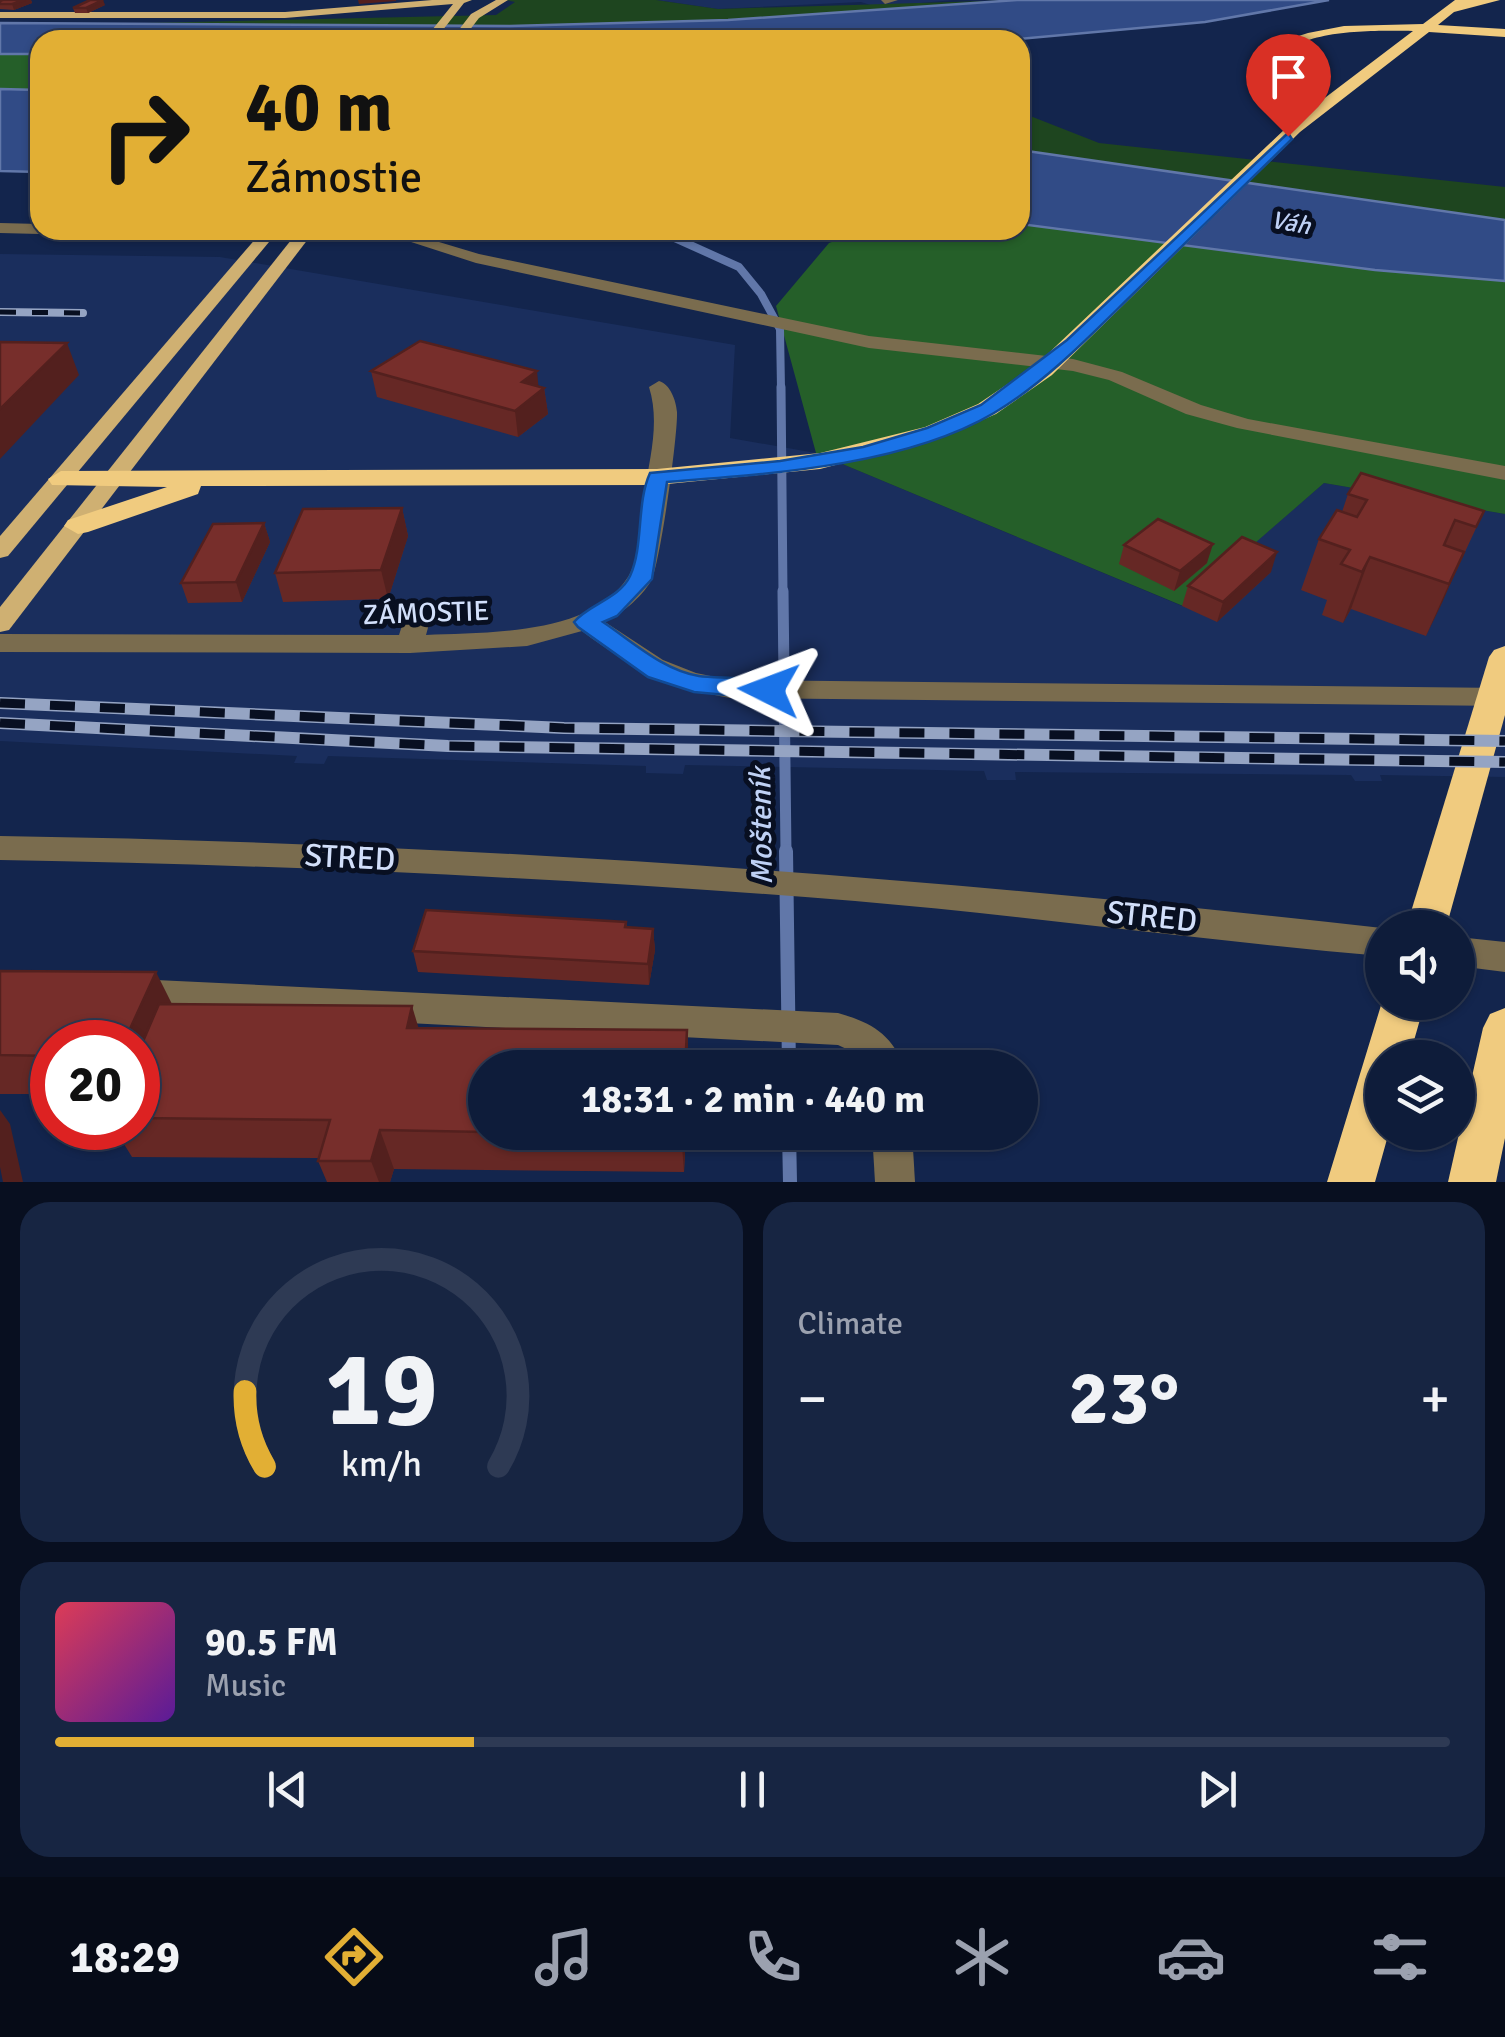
<!DOCTYPE html>
<html lang="en">
<head>
<meta charset="utf-8">
<style>
  body { margin:0; font-family:Signika,sans-serif; background:#172542; color:#f1f3f6; height:100vh; display:flex; flex-direction:column; font-size:38px; white-space:nowrap }
  * { box-sizing:border-box; margin:0 }
  p { font-size:32px; color:#9ba1af }
  .icon { flex:none; width:55px; height:55px; fill:none; stroke:currentColor; stroke-width:2; stroke-linecap:round; stroke-linejoin:round }
  .map { position:relative; height:1182px; overflow:hidden }
  .drawer { display:flex; flex-direction:column; gap:20px; padding:20px; background:#080f20; flex:1 }
  .drawer>* { flex:none }
  .hud { position:absolute; left:30px; top:30px; width:1000px; height:210px; border-radius:30px; box-shadow:0 2px 8px #0004,0 0 0 2px #2e3a54; background:#e2af34; color:#111; overflow:hidden }
  .fabs { position:absolute; left:1365px; top:910px; display:grid; gap:20px }
  .fabs a { display:grid; place-items:center; width:110px; height:110px; border-radius:50%; background:#0e1c3a; box-shadow:0 2px 8px #0004,0 0 0 2px #2e3a54; font-size:50px }
  .speed { position:absolute; left:30px; top:1020px; display:flex; gap:20px; font-size:50px; font-weight:700; text-align:center }
  .speed>* { display:grid; place-content:center; width:130px; height:130px; border-radius:50%; background:#0e1c3a; box-shadow:0 2px 8px #0004,0 0 0 2px #2e3a54; line-height:1 }
  .speed .limit { border:15px solid #d22; background:#fff; color:#111 }
  .pin { position:absolute; display:grid; place-items:center; width:85px; height:85px; color:#fff; margin:-102px -42px; border-radius:50% 50% 50% 0; rotate:-45deg; box-shadow:0 0 10px #0007 }
  .pin .icon { rotate:45deg }
  .me { position:absolute; width:110px; margin:-55px; rotate:273deg; stroke-linejoin:round; filter:drop-shadow(0 0 8px #0008) }
  .turn { display:flex; align-items:center; gap:35px; height:210px; padding:0 50px; font-size:45px }
  .turn .icon { width:130px; height:130px; stroke-width:2.5 }
  .turn b { display:block; font-size:70px; line-height:85px }
  .big { font-size:75px; font-weight:800; line-height:1.1 }
  .drawer .card { flex:1; display:flex; flex-direction:column; justify-content:center; gap:15px; min-width:0; padding:0 35px; border-radius:30px; background:#172542 }
  .drawer .dial { align-items:center; gap:0 }
  .dial svg { height:260px; overflow:visible; fill:none; stroke:#2e3a54; stroke-width:7; stroke-linecap:round; text-anchor:middle }
  .dial text { fill:#f1f3f6; stroke:none }
  .song { display:flex; align-items:center; gap:30px }
  .cover { width:120px; height:120px; border-radius:15px; background:linear-gradient(135deg,hsl(350 70% 55%),hsl(270 70% 35%)) }
  .played { height:10px; border-radius:5px; background:linear-gradient(90deg,#e2af34 30%,#2e3a54 30%) }
  .keys { display:flex; justify-content:space-around; direction:ltr }
  .heat { display:flex; justify-content:space-between; align-items:center; font-size:55px; direction:ltr }
  .drawer .tiles { flex:1; display:grid; gap:20px; grid-template-columns:1fr 1fr }
  .card:last-child { grid-column:span 2 }
  .trip { position:absolute; left:468px; top:1050px; width:570px; height:100px; border-radius:50px; background:#0e1c3a; box-shadow:0 2px 8px #0004,0 0 0 2px #2e3a54; font-weight:800; line-height:100px; text-align:center }
  .tabs { display:flex; height:160px; justify-content:space-around; align-items:center; background:#060b17; color:#9ba1af }
  .tabs .icon { width:70px; height:70px }
  .tabs .on { color:#e2af34 }
  .tabs b { font-size:45px; color:#f1f3f6 }
  .map>svg:first-child { display:block }
</style>
</head>
<body>
<div class="map">
<svg width="1505" height="1182" viewBox="0 0 1505 1182">
  <rect width="100%" height="100%" fill="#13254d"/>
  <g fill="#1a2e5d">
    <polygon points="656,0 954,0 877,7 861,2 718,9"/>
    <polygon points="0,254 220,257 735,345 730,438 816,453 1182,606 1324,483 1505,514 1505,777 1380,775 1382,781 1355,781 1351,775 1015,772 1016,780 987,780 984,771 685,765 683,774 646,773 646,766 328,756 324,764 294,763 297,756 0,741"/>
  </g>
  <g fill="#1e451f">
    <polygon points="506,0 656,0 718,9 1017,0 728,20 510,26 102,24 496,15 515,2"/>
    <polygon points="1020,112 1099,143 1505,187 1505,220 1020,150"/>
  </g>
  <g fill="#255f29">
    <polygon points="0,54 40,54 40,90 0,89"/>
    <polygon points="1020,224 1375,270 1505,281 1505,514 1324,483 1183,606 816,453 776,306 829,243 864,230 1020,230"/>
  </g>
  <g fill="#314b86" stroke="#6177a9" stroke-width="2.5">
    <polygon points="1017,0 1329,0 1205,22 1009,40 40,40 40,54 0,54 0,23 510,26 728,20"/>
    <polygon points="0,89 40,90 40,172 0,171"/>
    <polygon points="1020,150 1505,220 1505,281 1375,270 1020,224"/>
  </g>
  <g fill="none" stroke-linecap="round" stroke-linejoin="round">
    <polyline stroke="#6177a9" stroke-width="8" points="657,230 739,267 761,294 780,329 781,389"/>
    <polyline stroke="#6177a9" stroke-width="9" points="781,387 783,594"/>
    <polyline stroke="#6177a9" stroke-width="11" points="783,591 786,854"/>
    <g stroke="#6177a9" stroke-width="14">
      <polyline points="786,851 789,1068"/>
      <polyline points="789,1132 790,1182"/>
    </g>
    <g fill="#7a6c4e" fill-rule="evenodd">
      <polygon points="881,0 898,0 885,4"/>
      <polygon points="0,223 40,224 40,230 47,230 40,234 0,233"/>
      <polygon points="374,230 399,230 479,254 869,336 1073,359 1122,372 1201,405 1248,419 1505,466 1505,480 1237,428 1186,414 1109,380 1073,371 869,348 476,263"/>
      <path d="M659 381C670 384 676 400 677 412 678 434 660 565 651 581 641 598 621 614 605 622L663 660 696 673 730 680 1505 688V706L730 698C673 688 628 666 582 631L527 646 410 653 0 652V634L399 635 406 613 419 605 432 613 426 635C486 632 591 636 628 577 641 556 641 518 644 494 650 457 660 422 649 387Z"/>
      <path d="M0 836C463 843 922 876 1382 928V956C1207 941 1031 916 855 901 570 878 286 865 0 860Z"/>
      <polygon points="1458,937 1505,942 1505,972 1458,966"/>
      <path d="M135 979 838 1013C873 1023 891 1034 905 1068H868L855 1053 838 1045 135 1009 122 1005 117 994 122 983Z"/>
      <polygon points="872,1132 912,1132 915,1182 875,1182"/>
    </g>
    <g fill="#cfb072" fill-rule="evenodd">
      <polygon points="432,0 472,0 464,3 435,40 424,40 453,4 285,18 0,18 0,12 285,12"/>
      <polygon points="496,0 508,0 479,18 462,40 451,40 471,14"/>
      <polygon points="263,230 279,230 8,556 0,558 0,536"/>
      <polygon points="299,230 315,230 9,630 0,632 0,607"/>
    </g>
    <g fill="#f0cb7f" fill-rule="evenodd">
      <path d="M1455 0H1500L1454 12 1438 25 1505 29V37L1429 32 1300 132 1052 375 996 414 943 437 820 469 657 485 201 486 198 494 88 532 78 534 64 526 68 520 167 487 52 485 48 479 61 471 657 469 820 453 925 427 978 404 1036 365 1286 128V106L1266 63 1283 41 1308 33 1344 26 1423 24ZM1413 31 1301 116 1280 63C1294 27 1380 31 1413 31Z"/>
      <polygon points="1505,646 1505,715 1446,928 1406,928 1489,657 1494,650"/>
      <polygon points="1382,1002 1425,1002 1409,1058 1382,1058 1382,1132 1389,1132 1375,1182 1327,1182"/>
      <polygon points="1505,1008 1505,1138 1496,1182 1448,1182 1483,1028 1490,1014"/>
    </g>
    <g stroke="#95a4c3" stroke-width="8">
      <polyline id="rail-far1" points="0,312 83,313"/>
    </g>
    <g stroke="#95a4c3" stroke-width="12">
      <g id="rail">
        <polyline points="0,703 564,728 1505,741"/>
        <polyline points="0,723 448,746 1505,762"/>
      </g>
    </g>
    <use href="#rail-far1" stroke="#080f21" stroke-width="5" stroke-dasharray="16" stroke-linecap="butt"/>
    <use href="#rail" stroke="#080f21" stroke-width="9" stroke-dasharray="25" stroke-linecap="butt"/>
  </g>
  <g fill="#662825">
    <polygon points="3,0 31,0 32,3 14,10 0,9 0,1"/>
    <polygon points="105,5 88,13 75,13 73,8"/>
    <polygon points="371,371 544,388 548,414 518,437 377,397"/>
    <polygon points="1348,494 1484,511 1426,636 1351,609 1343,623 1322,615 1327,600 1301,590 1319,539 1342,512"/>
    <polygon points="402,508 408,536 388,599 283,602 275,573"/>
    <polygon points="264,523 270,542 242,602 188,603 181,583"/>
    <polygon points="1124,545 1207,563 1174,591 1119,564"/>
    <polygon points="1271,572 1217,622 1182,606 1188,586"/>
    <polygon points="626,922 627,927 653,929 655,950 649,985 418,972 413,951"/>
    <polygon points="0,971 172,1004 418,1028 687,1030 689,1068 485,1068 485,1132 686,1132 684,1172 394,1169 390,1182 327,1182 318,1161 319,1158 132,1157 114,1128 138,1128 138,1042 52,1042 52,1094 0,1094"/>
  </g>
  <g fill="#53201e">
    <polygon points="25,0 31,0 32,3 14,10 12,4"/>
    <polygon points="103,0 105,5 88,13 86,8"/>
    <polygon points="358,0 396,0 396,1 359,4"/>
    <polygon points="67,343 79,375 0,459 0,409"/>
    <polygon points="537,371 539,392 544,388 548,414 518,437 515,411 522,382"/>
    <polygon points="402,508 408,536 388,599 381,570"/>
    <polygon points="264,523 270,542 242,602 236,582"/>
    <polygon points="1213,544 1207,563 1174,591 1180,571"/>
    <polygon points="1277,552 1271,572 1217,622 1223,602"/>
    <polygon points="1464,552 1442,603 1426,636 1449,584"/>
    <polygon points="1370,557 1351,609 1343,623 1362,572"/>
    <polygon points="653,929 655,950 649,985 648,964"/>
    <polygon points="156,972 176,1012 138,1091 138,1042 124,1042"/>
    <polygon points="412,1006 424,1046 407,1028"/>
    <polygon points="687,1030 689,1068 685,1068"/>
    <polygon points="0,1110 10,1124 23,1182 3,1182 0,1167"/>
    <polygon points="380,1130 394,1169 390,1182 379,1182 371,1161"/>
    <polygon points="681,1132 686,1132 684,1172"/>
  </g>
  <g fill="#772e2b" stroke="#53201e" stroke-width="2.5">
    <polygon points="3,0 25,0 12,4 0,4 0,1"/>
    <polygon points="90,0 103,0 86,8 73,8"/>
    <polygon points="420,341 537,371 522,382 544,388 515,411 371,371"/>
    <polygon points="0,342 67,343 0,409"/>
    <polygon points="1361,473 1484,511 1476,527 1455,520 1444,545 1464,552 1449,584 1370,557 1362,572 1341,564 1350,550 1319,539 1337,510 1357,517 1367,500 1348,494"/>
    <polygon points="402,508 381,570 275,573 303,509"/>
    <polygon points="1158,519 1213,544 1180,571 1124,545"/>
    <polygon points="264,523 236,582 181,583 213,524"/>
    <polygon points="1242,537 1277,552 1223,602 1188,586"/>
    <polygon points="426,910 626,922 625,927 653,929 648,964 413,951"/>
    <polygon points="0,971 156,972 124,1042 52,1042 52,1056 0,1055"/>
    <polygon points="159,1004 412,1006 407,1028 687,1030 685,1068 485,1068 485,1132 380,1130 371,1161 318,1161 330,1120 138,1118 138,1053"/>
    <polygon points="575,1132 681,1132 681,1134"/>
  </g>
  <path fill="#1a73e8" stroke="#114b97" stroke-width="2.5" d="M1288 133 1292 139C1239 190 1186 242 1133 294 1091 335 1046 382 994 413 904 466 769 474 667 482L652 579 617 616 603 622C633 642 663 670 699 676 719 679 771 675 782 690L778 696 769 699 694 692 648 677 578 627 574 622C589 604 619 599 630 576 644 545 636 504 650 473L780 461 863 447 927 428 981 405 1067 340Z"/>
  <g text-anchor="middle" stroke-width="10" stroke-linejoin="round" paint-order="stroke">
    <g font-size="25" font-style="italic" fill="#bfd1f5" stroke="#080f21">
      <text transform="translate(1291 222) rotate(10)" y="9">Váh</text>
    </g>
    <g font-size="28" fill="#d2dffa" stroke="#080f21">
      <text transform="translate(426 612) rotate(-2)" y="10">ZÁMOSTIE</text>
    </g>
    <g font-size="30" font-style="italic" fill="#bfd1f5" stroke="#080f21">
      <text transform="translate(761 826) rotate(-91)" y="10">Mošteník</text>
    </g>
    <g font-size="32" fill="#d2dffa" stroke="#080f21">
      <text transform="translate(350 857) rotate(3)" y="11">STRED</text>
      <text transform="translate(1152 916) rotate(6)" y="11">STRED</text>
    </g>
  </g>
</svg>
<div class="fabs">
<a><svg class="icon" aria-label="sound" viewBox="0 0 24 24"><path d="M4 9h4l5-4v14l-5-4H4zM17 9q2 3 0 6"/></svg></a>
<a><svg class="icon" aria-label="layers" viewBox="0 0 24 24"><path d="M12 4l9 5-9 5-9-5zM3 14l9 5 9-5"/></svg></a>
</div>
<div class="speed"><div class="limit">20</div></div>
<div class="pin" style="left:1288px;top:136px;background:#d93025"><svg class="icon" aria-label="arrive" viewBox="0 0 24 24"><path d="M6 21V4h12l-3 4 3 4H6"/></svg></div>
<svg class="me" style="left:769px;top:690px" viewBox="-20 -20 40 40"><path d="M0-17L14 15 0 8-14 15z" fill="#1a73e8" stroke="#fff" stroke-width="4"/></svg>
<div class="trip">18:31 · 2 min · 440 m</div>
<div class="hud">
<div class="turn"><svg class="icon" aria-label="right" viewBox="0 0 24 24"><path d="M7 20v-9h11M14 6l5 5-5 5"/></svg><div><b>40 m</b>Zámostie</div></div>
</div>
</div>
<section class="drawer">
<div class="tiles">
<div class="card dial"><svg viewBox="0 0 100 80">
<path d="M14 69A42 42 0 1 1 86 69"/>
<path d="M14 69A42 42 0 0 1 8 46" stroke="#e2af34"/>
<text x="50" y="56" font-size="32" font-weight="700">19</text>
<text x="50" y="72" font-size="11">km/h</text>
</svg></div>
<div class="card"><p>Climate</p>
<div class="heat"><a>−</a><b class="big">23°</b><a>+</a></div>
</div>
<div class="card">
<div class="song"><i class="cover"></i><div><b>90.5 FM</b><p>Music</p></div></div>
<div class="played"></div>
<div class="keys"><svg class="icon" aria-label="previous" viewBox="0 0 24 24"><path d="M18 5L8 12l10 7zM5 5v14"/></svg><svg class="icon" aria-label="pause" viewBox="0 0 24 24"><path d="M8 5v14M16 5v14"/></svg><svg class="icon" aria-label="next" viewBox="0 0 24 24"><path d="M6 5l10 7-10 7zM19 5v14"/></svg></div>
</div>
</div>
</section>
<nav class="tabs">
<b>18:29</b>
<svg class="icon on" aria-label="directions" viewBox="0 0 24 24"><path d="M12 3l9 9-9 9-9-9zM9 14v-3h6M13 9l2 2-2 2"/></svg>
<svg class="icon" aria-label="music" viewBox="0 0 24 24"><path d="M9 18V5l10-2v13"/><circle cx="6" cy="18" r="3"/><circle cx="16" cy="16" r="3"/></svg>
<svg class="icon" aria-label="phone" viewBox="0 0 24 24"><path d="M5 4h4l2 5-3 2q2 4 5 5l2-3 5 2v4C11 20 4 13 5 4z"/></svg>
<svg class="icon" aria-label="climate" viewBox="0 0 24 24"><path d="M12 3v18M4 7l16 10M4 17L20 7"/></svg>
<svg class="icon" aria-label="car" viewBox="0 0 24 24"><path d="M5 17H2v-5l4-1 3-4h7l3 4 3 1v5h-3M9 17h6M6 11h13"/><circle cx="7" cy="17" r="2"/><circle cx="17" cy="17" r="2"/></svg>
<svg class="icon" aria-label="filters" viewBox="0 0 24 24"><path d="M4 7h16M4 17h16"/><circle cx="9" cy="7" r="2"/><circle cx="15" cy="17" r="2"/></svg>
</nav>
</body>
</html>
